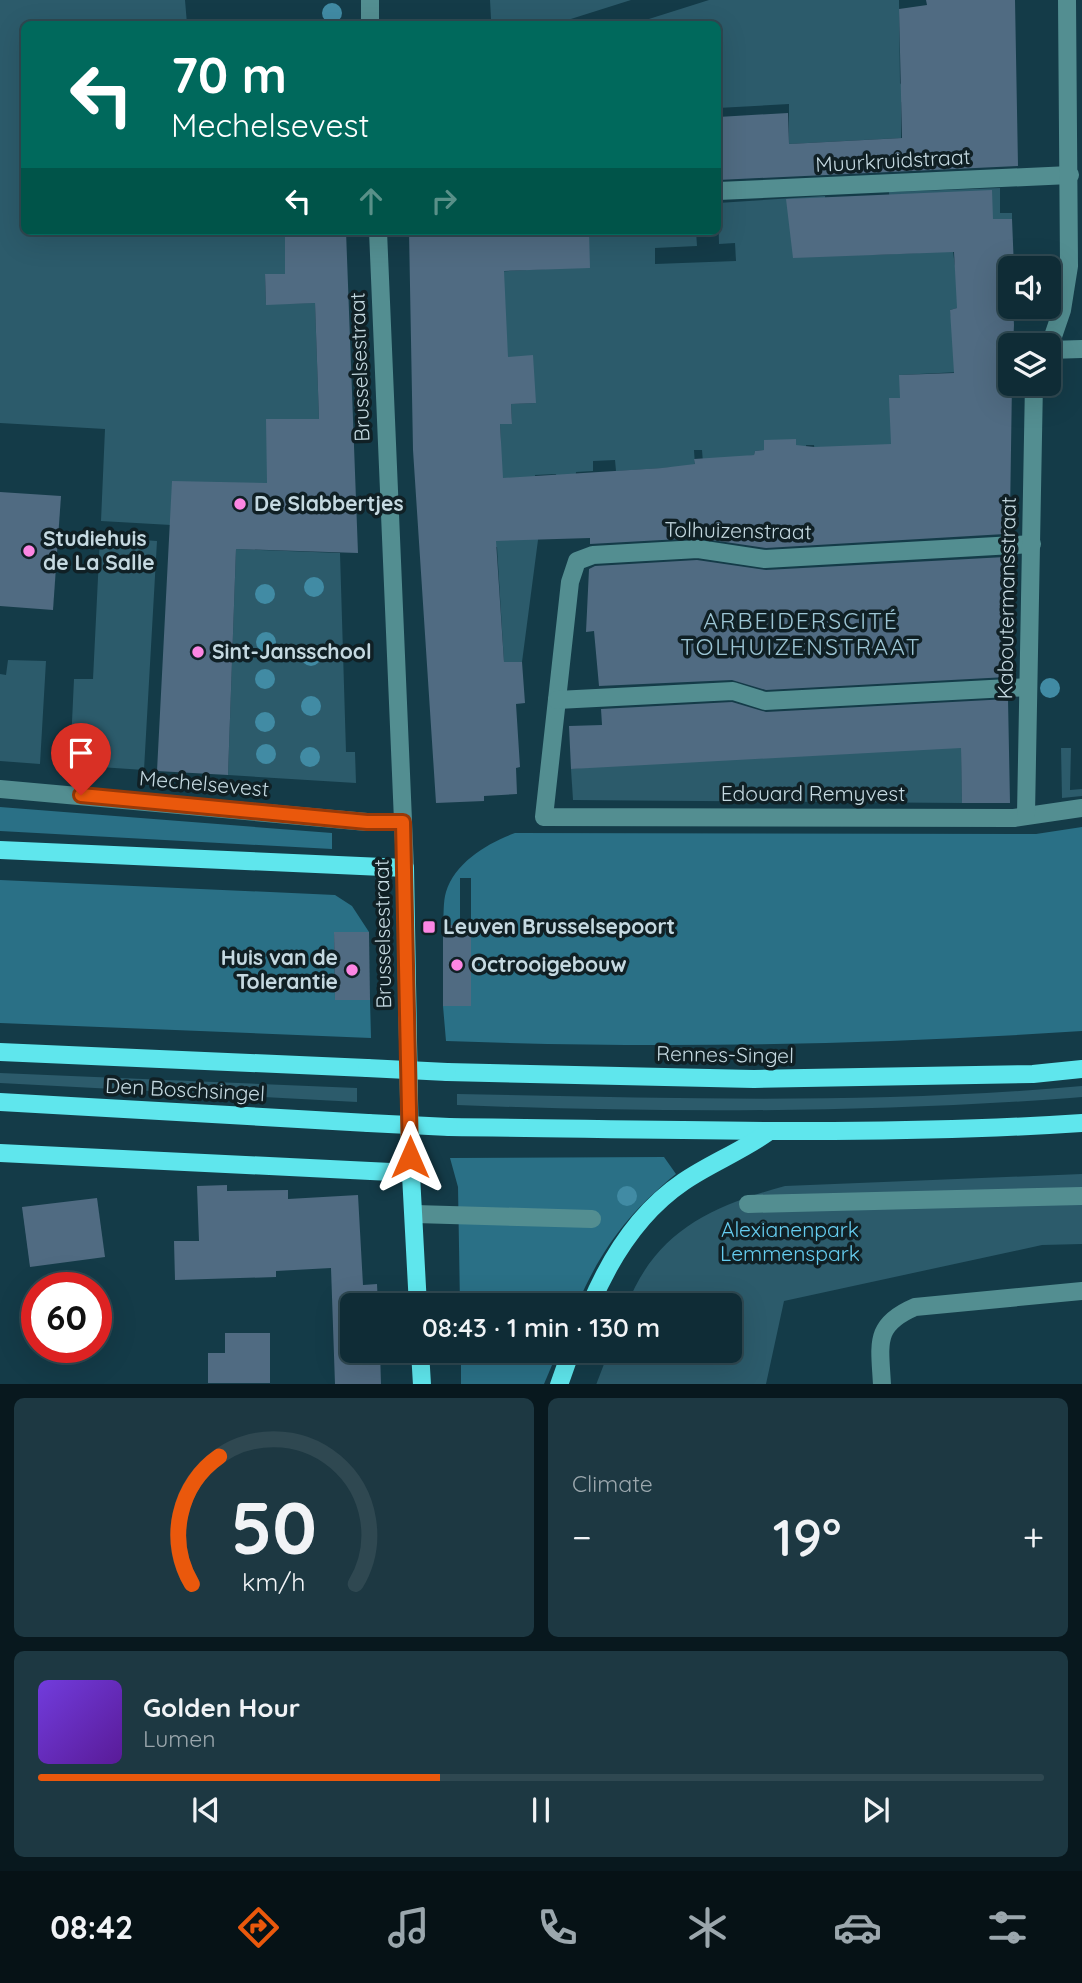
<!DOCTYPE html>
<html lang="en">
<head>
<meta charset="utf-8">
<style>
  body { margin:0; font-family:Quicksand,sans-serif; background:#1d3842; color:#f1f3f6; height:100vh; display:flex; flex-direction:column; font-size:26px; white-space:nowrap }
  * { box-sizing:border-box; margin:0 }
  p { font-size:23px; color:#9ba7ad }
  .icon { flex:none; width:38px; height:38px; fill:none; stroke:currentColor; stroke-width:2; stroke-linecap:round; stroke-linejoin:round }
  .map { position:relative; height:1384px; overflow:hidden }
  .panel { display:flex; flex-direction:column; gap:14px; padding:14px; background:#08181e; flex:1 }
  .panel>* { flex:none }
  .guide { position:absolute; left:21px; top:21px; width:700px; height:214px; border-radius:10px; box-shadow:0 7px 28px #0002,0 0 0 2px #2f4851; background:#00695c; color:#fff; overflow:hidden }
  .fabs { position:absolute; left:998px; top:256px; display:grid; gap:14px }
  .fabs a { display:grid; place-items:center; width:63px; height:63px; border-radius:10px; background:#0f2c36; box-shadow:0 7px 28px #0002,0 0 0 2px #2f4851; font-size:35px }
  .speed { position:absolute; left:21px; top:1272px; display:flex; gap:14px; font-size:35px; font-weight:700; text-align:center }
  .speed>* { display:grid; place-content:center; width:91px; height:91px; border-radius:50%; background:#0f2c36; box-shadow:0 7px 28px #0002,0 0 0 2px #2f4851; line-height:1 }
  .speed .limit { border:10px solid #d22; background:#fff; color:#111 }
  .pin { position:absolute; display:grid; place-items:center; width:60px; height:60px; color:#fff; margin:-72px -30px; border-radius:50% 50% 50% 0; rotate:-45deg; box-shadow:0 0 7px #0007 }
  .pin .icon { rotate:45deg }
  .me { position:absolute; width:77px; margin:-38px; rotate:0deg; stroke-linejoin:round; filter:drop-shadow(0 0 5px #0008) }
  .turn { display:flex; align-items:center; gap:24px; height:147px; padding:0 35px; font-size:32px }
  .turn .icon { width:91px; height:91px; stroke-width:2.5 }
  .turn b { display:block; font-size:49px; line-height:60px }
  .lanes { display:flex; align-items:center; height:66px; padding:0 35px; background:#0003; justify-content:center; gap:35px; direction:ltr }
  .lanes .off { opacity:.35 }
  .big { font-size:52px; font-weight:600; line-height:1.1 }
  .panel .widget { flex:1; display:flex; flex-direction:column; justify-content:center; gap:10px; min-width:0; padding:0 24px; border-radius:10px; background:#1d3842 }
  .panel .dial { align-items:center; gap:0 }
  .dial svg { height:182px; overflow:visible; fill:none; stroke:#2f4851; stroke-width:7; stroke-linecap:round; text-anchor:middle }
  .dial text { fill:#f1f3f6; stroke:none }
  .song { display:flex; align-items:center; gap:21px }
  .cover { width:84px; height:84px; border-radius:10px; background:linear-gradient(135deg,hsl(260 70% 55%),hsl(270 70% 35%)) }
  .played { height:7px; border-radius:4px; background:linear-gradient(90deg,#ea580c 40%,#2f4851 40%) }
  .keys { display:flex; justify-content:space-around; direction:ltr }
  .heat { display:flex; justify-content:space-between; align-items:center; font-size:38px; direction:ltr }
  .panel .tiles { flex:1; display:grid; gap:14px; grid-template-columns:1fr 1fr }
  .widget:last-child { grid-column:span 2 }
  .trip { position:absolute; left:340px; top:1293px; width:402px; height:70px; border-radius:10px; background:#0f2c36; box-shadow:0 7px 28px #0002,0 0 0 2px #2f4851; font-weight:600; line-height:70px; text-align:center }
  .tab-bar { display:flex; height:112px; justify-content:space-around; align-items:center; background:#061216; color:#9ba7ad }
  .tab-bar .icon { width:49px; height:49px }
  .tab-bar .active { color:#ea580c }
  .tab-bar b { font-size:32px; color:#f1f3f6 }
  .map>svg:first-child { display:block }
</style>
</head>
<body>
<div class="map">
<svg width="1082" height="1385" viewBox="0 0 1082 1385">
  <rect width="100%" height="100%" fill="#143b48"/>
  <g fill="#2c5b6b">
    <polygon points="0,0 185,0 187,24 24,24 24,231 304,231 304,236 285,236 285,274 265,275 266,304 315,303 319,419 309,484 171,525 101,521 105,429 0,423"/>
    <polygon points="490,0 631,0 555,24 468,24 468,20 491,19"/>
    <polygon points="709,0 899,0 900,83 912,101 901,102 901,138 789,144 789,104 718,108 718,24 633,24"/>
    <polygon points="1000,188 1000,213 1012,213 1012,219 953,252 961,307 950,310 959,372 900,375 900,398 890,398 935,439 815,459 814,445 806,445 807,454 774,440 764,440 764,450 755,451 754,455 703,463 702,450 694,450 695,466 616,471 615,460 593,461 593,471 576,472 575,481 557,483 556,474 535,475 538,540 522,662 504,662 497,547 484,547 501,445 500,424 512,423 511,404 536,403 486,378 452,274 546,269 523,244 522,234 501,234 501,231 696,231 697,246 655,248 655,264 736,261 735,243 719,244 718,203 825,196 827,224 872,255 919,253 890,216 889,192"/>
    <polygon points="100,537 157,541 144,770 70,765 74,679 93,679"/>
    <polygon points="236,549 340,553 346,752 355,752 356,783 228,775"/>
    <polygon points="8,660 46,661 40,764 0,761 0,674 6,675"/>
    <polygon points="961,730 962,803 573,800 571,769"/>
    <polygon points="1061,748 1071,748 1070,790 1082,789 1082,796 1062,798"/>
    <polygon points="0,1073 357,1088 357,1102 0,1083"/>
    <path d="M1082 1086V1097L1070 1098C866 1113 662 1113 457 1105V1094C665 1098 874 1105 1082 1086Z"/>
    <path d="M1082 1174V1244L1042 1245 784 1301 766 1384 596 1385 609 1351H730V1306L627 1305C656 1231 712 1206 785 1186Z"/>
  </g>
  <g fill="#2a7086">
    <polygon points="0,807 332,833 332,849 0,831"/>
    <path d="M1082 827V1031C870 1045 659 1049 446 1041L443 1006H471V878H460V925H443C444 914 443 902 446 892 455 862 488 843 515 833L1036 834Z"/>
    <polygon points="0,880 335,895 352,906 369,932 334,932 335,1000 370,1000 371,1038 0,1023"/>
    <path d="M664 1157 676 1174C629 1212 601 1249 577 1305H460L458 1187 450 1158Z"/>
    <polygon points="461,1351 558,1351 544,1384 461,1385"/>
  </g>
  <g fill="#506b82">
    <polygon points="926,0 1015,0 1018,166 718,180 718,117 788,113 789,144 902,138 899,9 927,5"/>
    <polygon points="992,190 993,219 1012,219 1014,268 1010,268 1010,306 1013,306 1014,325 1013,345 1010,345 1010,383 1012,383 1010,516 1005,516 1005,534 766,548 698,538 590,544 590,538 496,541 504,662 522,662 525,703 516,704 520,767 516,768 517,794 484,796 484,801 436,803 413,450 409,231 501,231 501,234 523,234 523,237 589,231 590,268 504,271 508,357 533,355 536,403 511,404 512,424 500,424 503,478 662,468 695,464 694,459 754,455 755,451 764,450 764,440 796,439 796,445 814,447 891,444 889,398 900,398 899,375 954,373 950,310 957,308 954,252 793,258 786,199"/>
    <polygon points="304,231 346,231 358,553 236,549 228,775 157,771 172,481 267,483 266,419 319,419 315,303 266,305 265,274 285,274 285,235 304,236"/>
    <polygon points="0,492 61,496 53,610 0,606"/>
    <polygon points="1005,557 1007,677 766,690 732,680 599,686 594,631 586,632 589,569 595,566 697,560 766,570"/>
    <polygon points="1008,699 1010,803 962,803 961,748 571,769 569,726 602,725 601,709 732,702 766,712"/>
    <rect x="443" y="925" width="28" height="81"/>
    <polygon points="334,932 369,932 370,1000 335,1000"/>
    <polygon points="227,1185 227,1191 288,1190 288,1199 358,1195 363,1285 377,1284 378,1306 352,1306 352,1351 380,1351 381,1384 335,1384 331,1268 276,1271 276,1277 175,1280 174,1241 199,1241 197,1186"/>
    <polygon points="97,1198 105,1257 30,1267 22,1207"/>
    <polygon points="225,1333 270,1333 270,1383 208,1383 208,1353 225,1353"/>
  </g>
  <g fill="none" stroke-linecap="round" stroke-linejoin="round">
    <g stroke="#538e91" stroke-width="18">
      <polyline points="370,0 370,24"/>
      <polyline points="718,191 1070,175"/>
      <polyline points="378,231 405,868"/>
      <polyline points="1049,350 1082,349"/>
      <polyline points="1048,351 1062,310 1069,266 1067,0"/>
      <polyline points="1032,544 765,559 698,549 593,555 577,561 570,582 544,817 1014,818 1082,808"/>
      <polyline points="557,700 733,691 765,701 1028,687"/>
      <polyline points="0,789 367,822 403,822"/>
      <polyline points="1026,814 1034,383"/>
      <polyline points="748,1204 1082,1196"/>
      <polyline points="415,1214 592,1219"/>
      <path d="M882 1385C880 1344 873 1325 915 1307L1082 1291"/>
    </g>
    <g stroke="#5fe6ed" stroke-width="18">
      <polyline points="0,850 405,868 410,1156 418,1306"/>
      <polyline points="0,1052 367,1068"/>
      <polyline points="447,1072 754,1079 1033,1074 1082,1069"/>
      <polyline points="0,1102 368,1123"/>
      <path d="M449 1127C660 1129 871 1137 1082 1123"/>
      <polyline points="0,1153 411,1173"/>
      <path d="M590 1306C610 1258 639 1212 683 1182 709 1164 740 1152 767 1133"/>
      <polyline points="420,1351 422,1385"/>
      <polyline points="559,1385 571,1351"/>
    </g>
    <g stroke="#5fe6ed" stroke-width="18">
      <polyline points="367,1068 447,1072"/>
      <polyline points="368,1123 449,1127"/>
    </g>
  </g>
  <g fill="#418ba4">
    <circle cx="332" cy="13" r="10"/>
    <circle cx="314" cy="587" r="10"/>
    <circle cx="265" cy="594" r="10"/>
    <circle cx="266" cy="642" r="10"/>
    <circle cx="311" cy="656" r="10"/>
    <circle cx="265" cy="679" r="10"/>
    <circle cx="1050" cy="688" r="10"/>
    <circle cx="311" cy="706" r="10"/>
    <circle cx="265" cy="722" r="10"/>
    <circle cx="266" cy="754" r="10"/>
    <circle cx="310" cy="757" r="10"/>
    <circle cx="627" cy="1196" r="10"/>
  </g>
  <g fill="none" stroke-linecap="round" stroke-linejoin="round">
    <g stroke="#983908" stroke-width="18">
      <polyline id="route" points="81,795 367,822 403,822 410,1157"/>
    </g>
    <use href="#route" stroke="#ea580c" stroke-width="12"/>
  </g>
  <g fill="#fc86e3" stroke="#102025" stroke-width="2.5">
    <circle cx="240" cy="504" r="7"/>
    <circle cx="29" cy="551" r="7"/>
    <circle cx="198" cy="652" r="7"/>
    <rect x="422" y="920" width="14" height="14" rx="3.5"/>
    <circle cx="457" cy="965" r="7"/>
    <circle cx="352" cy="970" r="7"/>
  </g>
  <g text-anchor="middle" stroke-width="7" stroke-linejoin="round" paint-order="stroke">
    <g font-size="21" fill="#c5d9e1" stroke="#102025">
      <text transform="translate(893 161) rotate(-3)" y="7">Muurkruidstraat</text>
      <text transform="translate(360 367) rotate(-92)" y="7">Brusselsestraat</text>
      <text transform="translate(738 531) rotate(1)" y="7">Tolhuizenstraat</text>
      <text transform="translate(1007 598) rotate(-89)" y="7">Kaboutermansstraat</text>
      <text transform="translate(204 784) rotate(5)" y="7">Mechelsevest</text>
      <text x="813" y="801">Edouard Remyvest</text>
      <text transform="translate(383 934) rotate(-91)" y="7">Brusselsestraat</text>
      <text transform="translate(725 1055) rotate(1)" y="7">Rennes-Singel</text>
      <text transform="translate(185 1090) rotate(3)" y="7">Den Boschsingel</text>
    </g>
    <g font-size="21" font-weight="bold" fill="#c5d9e1" stroke="#102025" text-anchor="start">
      <text x="254" y="511">De Slabbertjes</text>
      <text x="43" y="546">Studiehuis<tspan x="43" dy="24">de La Salle</tspan></text>
      <text x="212" y="659">Sint-Jansschool</text>
      <text x="443" y="934">Leuven Brusselsepoort</text>
      <text x="338" y="965" text-anchor="end">Huis van de<tspan x="338" dy="24">Tolerantie</tspan></text>
      <text x="471" y="972">Octrooigebouw</text>
    </g>
    <g font-size="21" fill="#66cdf0" stroke="#102025">
      <text x="790" y="1237">Alexianenpark<tspan x="790" dy="24">Lemmenspark</tspan></text>
    </g>
    <g font-size="23" letter-spacing="2" fill="#9dc6d5" stroke="#102025">
      <text x="801" y="629">ARBEIDERSCITÉ<tspan x="801" dy="26">TOLHUIZENSTRAAT</tspan></text>
    </g>
  </g>
</svg>
<div class="fabs">
<a><svg class="icon" aria-label="sound" viewBox="0 0 24 24"><path d="M4 9h4l5-4v14l-5-4H4zM17 9q2 3 0 6"/></svg></a>
<a><svg class="icon" aria-label="layers" viewBox="0 0 24 24"><path d="M12 4l9 5-9 5-9-5zM3 14l9 5 9-5"/></svg></a>
</div>
<div class="speed"><div class="limit">60</div></div>
<div class="pin" style="left:81px;top:795px;background:#d93025"><svg class="icon" aria-label="arrive" viewBox="0 0 24 24"><path d="M6 21V4h12l-3 4 3 4H6"/></svg></div>
<svg class="me" style="left:410px;top:1157px" viewBox="-20 -20 40 40"><path d="M0-17L14 15 0 8-14 15z" fill="#ea580c" stroke="#fff" stroke-width="4"/></svg>
<div class="trip">08:43 · 1 min · 130 m</div>
<div class="guide">
<div class="turn"><svg class="icon" aria-label="left" viewBox="0 0 24 24"><path d="M17 20v-9H6M10 6l-5 5 5 5"/></svg><div><b>70 m</b>Mechelsevest</div></div>
<div class="lanes"><svg class="icon" aria-label="left" viewBox="0 0 24 24"><path d="M17 20v-9H6M10 6l-5 5 5 5"/></svg><svg class="icon off" aria-label="ahead" viewBox="0 0 24 24"><path d="M12 20V5M6 11l6-6 6 6"/></svg><svg class="icon off" aria-label="right" viewBox="0 0 24 24"><path d="M7 20v-9h11M14 6l5 5-5 5"/></svg></div>
</div>
</div>
<section class="panel">
<div class="tiles">
<div class="widget dial"><svg viewBox="0 0 100 80">
<path d="M14 69A42 42 0 1 1 86 69"/>
<path d="M14 69A42 42 0 0 1 26 13" stroke="#ea580c"/>
<text x="50" y="56" font-size="32" font-weight="700">50</text>
<text x="50" y="72" font-size="11">km/h</text>
</svg></div>
<div class="widget"><p>Climate</p>
<div class="heat"><a>−</a><b class="big">19°</b><a>+</a></div>
</div>
<div class="widget">
<div class="song"><i class="cover"></i><div><b>Golden Hour</b><p>Lumen</p></div></div>
<div class="played"></div>
<div class="keys"><svg class="icon" aria-label="previous" viewBox="0 0 24 24"><path d="M18 5L8 12l10 7zM5 5v14"/></svg><svg class="icon" aria-label="pause" viewBox="0 0 24 24"><path d="M8 5v14M16 5v14"/></svg><svg class="icon" aria-label="next" viewBox="0 0 24 24"><path d="M6 5l10 7-10 7zM19 5v14"/></svg></div>
</div>
</div>
</section>
<nav class="tab-bar">
<b>08:42</b>
<svg class="icon active" aria-label="directions" viewBox="0 0 24 24"><path d="M12 3l9 9-9 9-9-9zM9 14v-3h6M13 9l2 2-2 2"/></svg>
<svg class="icon" aria-label="music" viewBox="0 0 24 24"><path d="M9 18V5l10-2v13"/><circle cx="6" cy="18" r="3"/><circle cx="16" cy="16" r="3"/></svg>
<svg class="icon" aria-label="phone" viewBox="0 0 24 24"><path d="M5 4h4l2 5-3 2q2 4 5 5l2-3 5 2v4C11 20 4 13 5 4z"/></svg>
<svg class="icon" aria-label="climate" viewBox="0 0 24 24"><path d="M12 3v18M4 7l16 10M4 17L20 7"/></svg>
<svg class="icon" aria-label="car" viewBox="0 0 24 24"><path d="M5 17H2v-5l4-1 3-4h7l3 4 3 1v5h-3M9 17h6M6 11h13"/><circle cx="7" cy="17" r="2"/><circle cx="17" cy="17" r="2"/></svg>
<svg class="icon" aria-label="filters" viewBox="0 0 24 24"><path d="M4 7h16M4 17h16"/><circle cx="9" cy="7" r="2"/><circle cx="15" cy="17" r="2"/></svg>
</nav>
</body>
</html>
